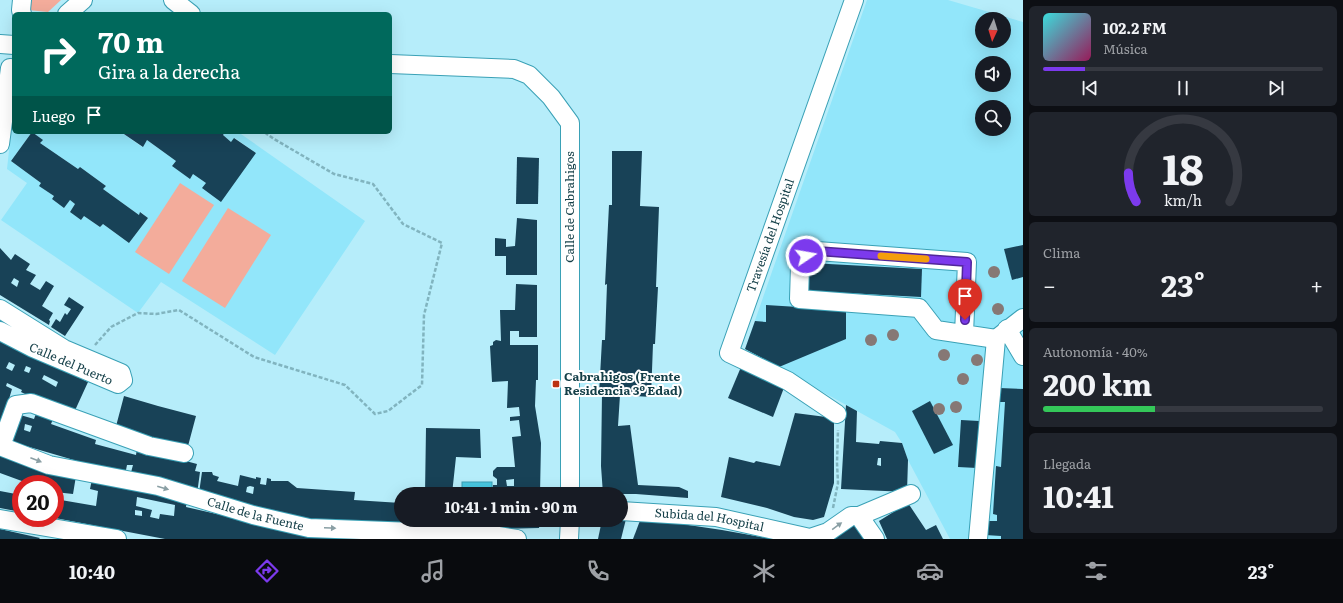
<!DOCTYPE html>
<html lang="es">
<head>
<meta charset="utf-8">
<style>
  body { margin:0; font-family:Literata,serif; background:#20242c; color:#f1f3f6; height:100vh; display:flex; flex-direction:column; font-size:15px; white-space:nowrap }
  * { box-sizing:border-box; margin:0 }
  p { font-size:13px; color:#9ea1a6 }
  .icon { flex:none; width:22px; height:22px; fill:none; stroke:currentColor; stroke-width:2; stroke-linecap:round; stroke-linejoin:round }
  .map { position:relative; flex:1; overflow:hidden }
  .drawer { display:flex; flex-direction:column; gap:6px; padding:6px; background:#0d0f14; width:320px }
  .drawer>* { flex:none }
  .guide { position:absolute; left:12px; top:12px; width:380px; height:122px; border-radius:6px; box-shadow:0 4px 16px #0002; background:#00695c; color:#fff; overflow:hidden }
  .needle { width:26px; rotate:184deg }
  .fabs { position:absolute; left:975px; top:12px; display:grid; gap:8px }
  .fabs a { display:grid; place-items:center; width:36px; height:36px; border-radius:50%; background:#171b24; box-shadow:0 4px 16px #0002; font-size:20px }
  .speed { position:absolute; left:12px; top:475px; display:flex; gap:8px; font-size:20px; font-weight:700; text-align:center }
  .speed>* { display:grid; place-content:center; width:52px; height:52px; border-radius:50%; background:#171b24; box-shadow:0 4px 16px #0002; line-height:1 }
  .speed .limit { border:6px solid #d22; background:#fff; color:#111 }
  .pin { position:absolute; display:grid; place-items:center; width:34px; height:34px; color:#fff; margin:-41px -17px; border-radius:50% 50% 50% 0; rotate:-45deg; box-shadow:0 0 4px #0007 }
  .pin .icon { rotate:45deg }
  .me { position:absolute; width:44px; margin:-22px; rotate:78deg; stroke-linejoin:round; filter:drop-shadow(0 0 3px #0008) }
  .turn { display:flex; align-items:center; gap:14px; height:84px; padding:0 20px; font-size:18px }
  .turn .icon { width:52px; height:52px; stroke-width:2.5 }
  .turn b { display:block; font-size:28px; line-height:34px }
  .then { display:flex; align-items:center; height:38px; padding:0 20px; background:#0003; gap:8px; font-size:15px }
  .big { font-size:30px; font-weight:700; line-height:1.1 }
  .drawer .card { flex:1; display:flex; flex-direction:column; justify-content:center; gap:6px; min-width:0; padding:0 14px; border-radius:6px; background:#20242c }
  .drawer .dial { align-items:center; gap:0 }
  .dial svg { height:104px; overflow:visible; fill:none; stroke:#363941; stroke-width:7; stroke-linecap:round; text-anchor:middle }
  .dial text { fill:#f1f3f6; stroke:none }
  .song { display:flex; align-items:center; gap:12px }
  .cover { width:48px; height:48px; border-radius:6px; background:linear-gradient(135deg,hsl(180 70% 55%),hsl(330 70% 35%)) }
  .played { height:4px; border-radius:2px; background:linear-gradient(90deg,#7c3aed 15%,#363941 15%) }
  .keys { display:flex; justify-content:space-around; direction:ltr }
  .heat { display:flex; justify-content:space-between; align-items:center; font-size:22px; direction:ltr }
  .charge { height:6px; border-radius:3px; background:linear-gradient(90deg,#34c759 40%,#363941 0) }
  .trip { position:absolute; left:394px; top:487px; width:234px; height:40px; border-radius:20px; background:#171b24; box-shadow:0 4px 16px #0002; font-weight:700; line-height:40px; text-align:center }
  .tabs { display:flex; height:64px; justify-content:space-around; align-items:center; background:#090b0e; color:#9ea1a6 }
  .tabs .icon { width:28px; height:28px }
  .tabs .on { color:#7c3aed }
  .tabs b { font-size:18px; color:#f1f3f6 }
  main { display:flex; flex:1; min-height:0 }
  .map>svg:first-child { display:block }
</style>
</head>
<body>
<main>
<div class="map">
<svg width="1023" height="539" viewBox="0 0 1023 539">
  <rect width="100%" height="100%" fill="#b6edfa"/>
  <g fill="#92e6fa" fill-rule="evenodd">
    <path d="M867 0H948L1023 22V539H950L908 460 902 443 895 432 745 349ZM982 19H1004V41H982ZM982 63H1004V85H982ZM982 107H1004V129H982Z"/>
    <path d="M14 105V132H121L142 147 147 140 176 161 172 166 190 178 193 174 206 183 256 153 235 138 231 142 223 135 225 132H238L365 221 275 355 161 282 138 313 1 220 27 183 7 169ZM32 132 42 140 40 143 78 169 80 167 106 186 103 189 139 215 141 212 148 218 129 243 103 224 100 227 84 216 81 220 70 212 75 204 70 200 64 208 52 199 54 196 40 186 41 183 11 161Z"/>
  </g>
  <g fill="#f3ac9b">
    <polygon points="29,0 61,0 48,12 28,10"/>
    <polygon points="180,183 214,205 169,274 135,252"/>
    <polygon points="228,208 271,235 225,308 182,281"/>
  </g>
  <rect fill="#48c7e1" stroke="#389eb3" x="462" y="482" width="30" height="12"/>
  <g fill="#184257" fill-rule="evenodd">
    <polygon points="32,132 43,140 40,143 78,169 80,167 106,186 103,189 139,215 140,212 148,218 129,243 103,224 100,227 84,216 81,220 70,212 75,204 70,200 64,208 52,199 54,196 39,186 41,183 11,161"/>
    <polygon points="121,132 225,132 223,135 231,142 234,138 256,153 221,202 202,188 206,183 193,174 190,179 172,166 176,161 147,140 143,147"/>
    <polygon points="612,151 642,151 640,206 659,207 656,287 658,287 655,344 653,344 651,397 620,395 618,426 630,425 638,485 679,487 688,491 688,498 636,494 603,494 601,466 602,394 599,394 602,340 605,340 607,284 605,285 609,205 612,205"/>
    <polygon points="517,157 539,158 538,204 516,204"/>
    <polygon points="517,218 537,220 537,275 506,275 506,256 495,256 495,238 506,239 506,247 515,246"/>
    <polygon points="1023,245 1023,277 1012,280 1004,249"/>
    <path d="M0 248 11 260 15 254 30 264 26 270 36 275 30 284 40 290 46 281 54 286 42 306 53 313 49 320 50 321 49 325 0 295ZM14 278 19 281 17 287 11 283Z"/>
    <polygon points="810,263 922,269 921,297 808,291"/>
    <path d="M516 284 537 285V337H519V331H510V345H538V380H536L535 406 541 443 540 494H492L493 485H497V479L493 476V471L497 467H515L512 437 521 436 519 420 510 421V417L520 416 519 407 507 408 508 381 492 382 490 346 493 345V342L496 340 501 341 500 310H515ZM514 479V486H507L506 480Z"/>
    <polygon points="69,297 84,307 65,336 51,327 56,319 60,322 65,313 67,315 71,309 64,305"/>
    <polygon points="766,305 846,310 846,339 779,367 745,349 755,321 766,322"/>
    <path d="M0 338 21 350 88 382 72 417 21 392 22 390 7 383 6 386 12 389 0 429ZM9 362 15 365 12 371 6 368ZM26 366 31 368 29 373 24 371ZM44 375 58 382 56 387 42 379Z"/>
    <polygon points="741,367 785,385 773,417 728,398"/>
    <polygon points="999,388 1023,389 1023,539 1001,539 1001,536 985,535 986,521 997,521 997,515 993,514 996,466 1001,467 1005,402 998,402"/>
    <polygon points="124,396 158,406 196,416 188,446 115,430"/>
    <polygon points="930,401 953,445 934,454 912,411"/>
    <path d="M846 405 857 411 856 442 879 444 880 441 902 443 908 460 907 492 841 489ZM878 458H881V466L877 465Z"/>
    <path d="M37 411 54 417 51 424 96 440 95 444 136 455 137 448 197 464 195 471 200 472 197 494 130 476 133 465H127L125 475 26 446 10 440 17 414 34 419ZM25 424 32 426 30 432 24 430Z"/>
    <polygon points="795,413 834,418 834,483 824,517 813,520 794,517 767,508 721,497 729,457 754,463 756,461 780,466"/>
    <polygon points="961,420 979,421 977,468 958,467"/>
    <polygon points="426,428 480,429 481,458 456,457 452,494 425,494"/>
    <polygon points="0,453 76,476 73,494 55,492 55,484 30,484 0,473"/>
    <path d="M202 472H212L213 475 219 477 217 481 238 486 240 475 256 479V477L261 478 260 484 266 485 267 478 271 479V481H288L297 488 355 492 354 500 401 503V520H540L539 528 492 529 294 520 199 493ZM250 486 254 487 253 494 246 492 247 487Z"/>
    <path d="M92 479 187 500 186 507 313 536 399 539H165L55 518V499L96 506 98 491 90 489ZM137 497 175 505 174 516 160 514 159 519 150 517 152 510 136 506ZM135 510 142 511V516L135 515Z"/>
    <polygon points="0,491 21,495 21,512 0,508"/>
    <polygon points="908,503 926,530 936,525 943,539 887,539 879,521"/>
    <polygon points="641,518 722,530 773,539 633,539"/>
    <polygon points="626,519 621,539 598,539 602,520"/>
    <polygon points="853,523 864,539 832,539"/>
    <polygon points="0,529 40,538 39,539 0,539"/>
  </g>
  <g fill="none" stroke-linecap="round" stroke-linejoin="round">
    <g stroke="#3aa1b6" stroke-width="20">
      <g id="minor">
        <polyline points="173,0 191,14"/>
        <polyline points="22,14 21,10 22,0"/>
        <polyline points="67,14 83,0"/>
        <polyline points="0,44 14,45"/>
        <polyline points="390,64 514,69 529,75 551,97 570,123 570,494"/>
        <polyline points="0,144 10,68"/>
        <polyline points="0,309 64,349 121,373 123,380 118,384 33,348 0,331"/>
        <polyline points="1007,329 1023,356"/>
        <polyline points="964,334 967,262 817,251 806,256 800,266 799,299 919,308 936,330 996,339"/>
        <path id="s1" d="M837 414 788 381 729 353 854 0"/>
        <path id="s2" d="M0 446 49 465 158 486 253 515 309 528 492 535 517 539"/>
        <polyline points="1,446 16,405 31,403 149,446 184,453"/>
        <path id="s3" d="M621 511 716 517 810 538 828 532 851 516H859L875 539"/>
        <polyline points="859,516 911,494"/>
        <polyline points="0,519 117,539"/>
        <polyline points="569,539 570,520"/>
        <polyline points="978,539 996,339 1023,318"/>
      </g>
    </g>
    <g stroke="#81b4bf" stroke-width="2.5" stroke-dasharray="4 2" stroke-linecap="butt">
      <polyline points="95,345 111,327 138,313 156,314 179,310 254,357 345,385 375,414 388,411 422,385 424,315 442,243 403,224 373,184 334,174 274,139 264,132"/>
      <polyline points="833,508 838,483 837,463 838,430"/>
    </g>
    <use href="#minor" stroke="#fff" stroke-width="18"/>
  </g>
  <g fill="#867875">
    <circle cx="994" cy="272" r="6"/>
    <circle cx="998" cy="309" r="6"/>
    <circle cx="893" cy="335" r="6"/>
    <circle cx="871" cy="340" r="6"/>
    <circle cx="944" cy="355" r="6"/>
    <circle cx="977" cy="360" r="6"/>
    <circle cx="963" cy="379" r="6"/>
    <circle cx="956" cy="407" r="6"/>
    <circle cx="939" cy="409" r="6"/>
  </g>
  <defs><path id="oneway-solid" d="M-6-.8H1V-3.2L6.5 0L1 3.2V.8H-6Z"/></defs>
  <g fill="#8a9fa4">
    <use href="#oneway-solid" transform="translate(36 460) rotate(21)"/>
    <use href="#oneway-solid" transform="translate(163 488) rotate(16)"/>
    <use href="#oneway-solid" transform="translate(837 526) rotate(-36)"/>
    <use href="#oneway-solid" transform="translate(330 528) rotate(2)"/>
  </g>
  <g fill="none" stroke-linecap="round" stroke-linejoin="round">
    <g stroke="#51269a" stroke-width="10">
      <polyline id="route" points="806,256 817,251 967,262 965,320"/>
    </g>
    <use href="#route" stroke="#7c3aed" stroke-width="7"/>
    <polyline stroke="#f59e0b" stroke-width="7" points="881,256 926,259"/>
  </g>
  <rect fill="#bc3211" stroke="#fff" stroke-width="1.5" x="552" y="380" width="8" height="8" rx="2"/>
  <g text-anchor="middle" stroke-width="4" stroke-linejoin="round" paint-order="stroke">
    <g font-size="12" fill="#143f48" stroke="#fff">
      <text transform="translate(570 207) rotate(-90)" y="4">Calle de Cabrahigos</text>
      <text dy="4" stroke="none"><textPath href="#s1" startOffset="249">Travesía del Hospital</textPath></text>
      <text transform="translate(71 364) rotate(23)" y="4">Calle del Puerto</text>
      <text dy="4" stroke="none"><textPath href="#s2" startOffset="265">Calle de la Fuente</textPath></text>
      <text dy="4" stroke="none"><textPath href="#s3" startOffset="89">Subida del Hospital</textPath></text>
    </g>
    <g font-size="12" font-weight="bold" fill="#143f48" stroke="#fff" text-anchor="start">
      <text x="564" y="381">Cabrahigos (Frente<tspan x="564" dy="14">Residencia 3º Edad)</tspan></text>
    </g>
  </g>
</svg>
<div class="fabs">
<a><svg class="needle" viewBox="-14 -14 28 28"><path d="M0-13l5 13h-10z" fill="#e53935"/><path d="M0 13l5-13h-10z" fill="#9ea1a6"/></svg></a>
<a><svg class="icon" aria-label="sound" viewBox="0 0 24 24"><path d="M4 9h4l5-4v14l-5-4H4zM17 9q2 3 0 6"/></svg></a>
<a><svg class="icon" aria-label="search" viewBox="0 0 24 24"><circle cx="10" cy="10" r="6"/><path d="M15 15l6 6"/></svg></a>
</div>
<div class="speed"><div class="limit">20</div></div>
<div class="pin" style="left:965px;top:320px;background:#d93025"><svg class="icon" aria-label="arrive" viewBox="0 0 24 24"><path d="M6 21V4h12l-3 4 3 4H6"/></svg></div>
<svg class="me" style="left:806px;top:256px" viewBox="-20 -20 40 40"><circle r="17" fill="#7c3aed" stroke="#fff" stroke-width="3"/><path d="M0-11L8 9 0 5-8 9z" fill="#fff"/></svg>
<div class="trip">10:41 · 1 min · 90 m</div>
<div class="guide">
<div class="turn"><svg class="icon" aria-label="right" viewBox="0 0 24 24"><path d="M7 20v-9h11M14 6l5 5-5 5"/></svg><div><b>70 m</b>Gira a la derecha</div></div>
<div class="then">Luego<svg class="icon" aria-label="arrive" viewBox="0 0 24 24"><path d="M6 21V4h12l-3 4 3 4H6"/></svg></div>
</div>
</div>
<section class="drawer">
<div class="card">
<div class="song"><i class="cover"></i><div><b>102.2 FM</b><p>Música</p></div></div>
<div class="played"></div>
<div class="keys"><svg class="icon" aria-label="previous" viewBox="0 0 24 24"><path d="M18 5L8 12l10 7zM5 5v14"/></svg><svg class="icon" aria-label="pause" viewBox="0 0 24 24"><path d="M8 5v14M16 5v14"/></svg><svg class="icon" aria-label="next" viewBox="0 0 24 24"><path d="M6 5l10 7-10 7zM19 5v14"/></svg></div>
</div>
<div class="card dial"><svg viewBox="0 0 100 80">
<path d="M14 69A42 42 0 1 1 86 69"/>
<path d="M14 69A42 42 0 0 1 8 47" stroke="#7c3aed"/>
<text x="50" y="56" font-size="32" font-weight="700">18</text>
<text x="50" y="72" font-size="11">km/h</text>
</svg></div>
<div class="card"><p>Clima</p>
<div class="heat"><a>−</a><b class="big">23°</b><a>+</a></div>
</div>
<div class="card"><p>Autonomía · 40%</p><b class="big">200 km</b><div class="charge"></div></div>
<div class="card"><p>Llegada</p><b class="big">10:41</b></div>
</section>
</main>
<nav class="tabs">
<b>10:40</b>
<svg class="icon on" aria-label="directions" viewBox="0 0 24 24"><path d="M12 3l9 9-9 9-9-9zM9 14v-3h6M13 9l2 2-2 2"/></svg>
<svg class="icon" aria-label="music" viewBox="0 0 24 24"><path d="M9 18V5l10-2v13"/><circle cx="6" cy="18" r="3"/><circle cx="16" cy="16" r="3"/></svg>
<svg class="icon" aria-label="phone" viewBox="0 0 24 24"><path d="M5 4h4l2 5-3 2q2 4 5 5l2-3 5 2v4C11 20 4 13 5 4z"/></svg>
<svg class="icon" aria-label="climate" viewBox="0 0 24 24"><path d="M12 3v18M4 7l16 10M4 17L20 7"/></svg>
<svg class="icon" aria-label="car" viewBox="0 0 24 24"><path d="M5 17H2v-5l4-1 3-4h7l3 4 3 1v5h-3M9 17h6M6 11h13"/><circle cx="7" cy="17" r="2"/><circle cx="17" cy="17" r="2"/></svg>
<svg class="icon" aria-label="filters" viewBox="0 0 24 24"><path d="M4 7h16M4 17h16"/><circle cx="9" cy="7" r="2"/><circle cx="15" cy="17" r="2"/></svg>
<b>23°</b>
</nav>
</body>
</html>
